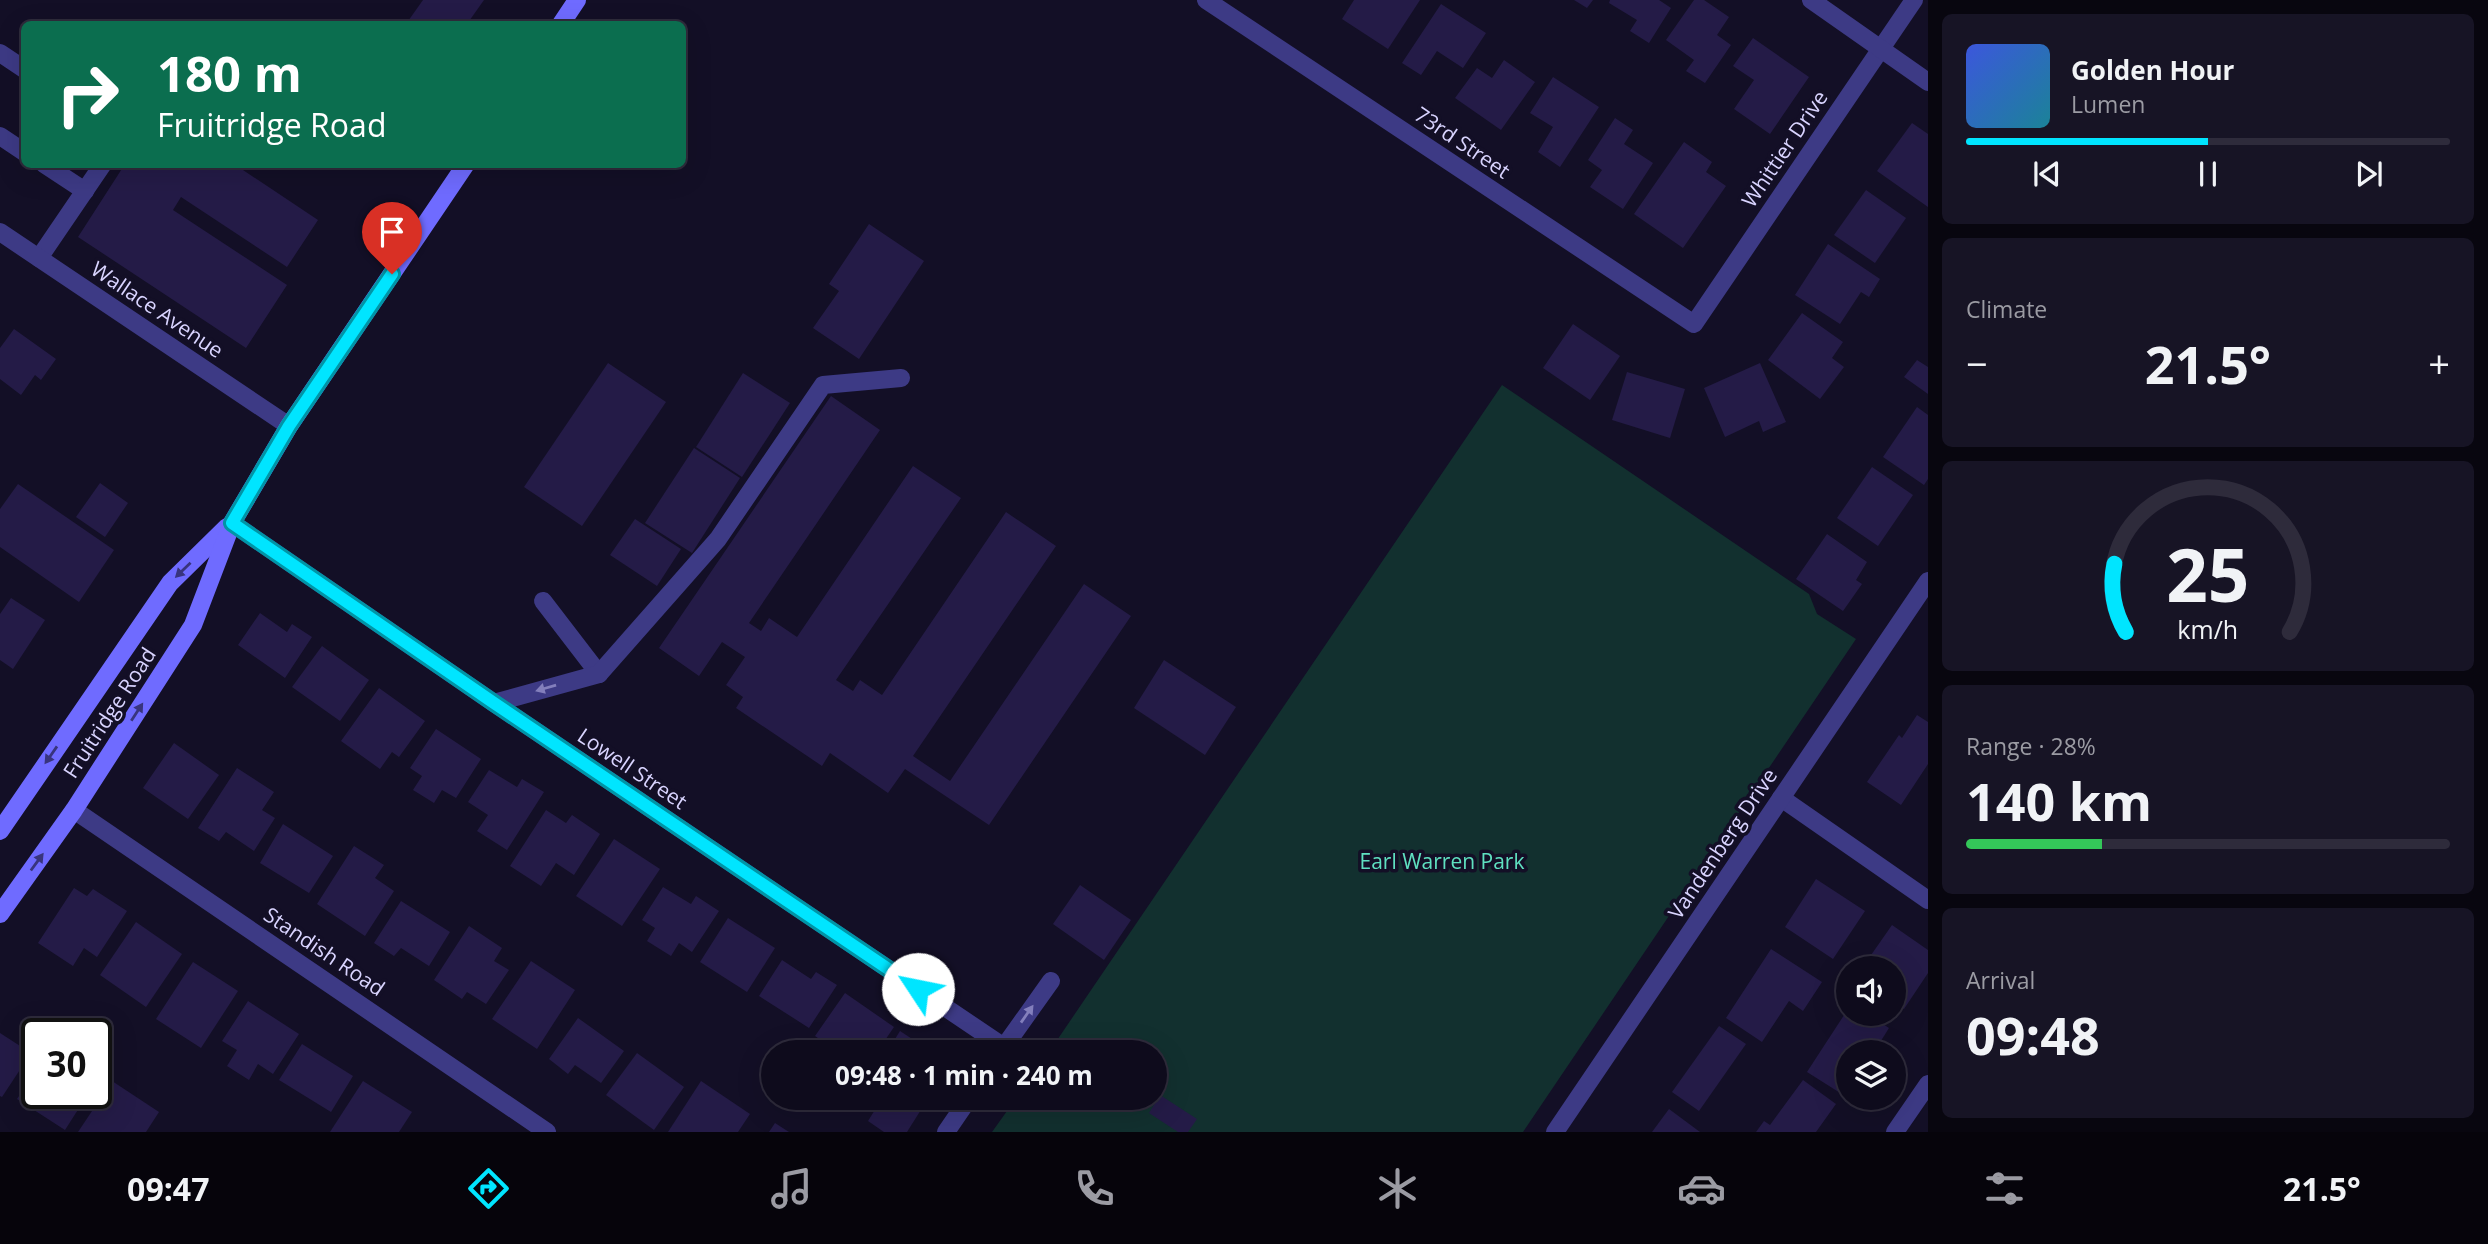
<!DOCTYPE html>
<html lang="en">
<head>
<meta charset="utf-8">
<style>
  body { margin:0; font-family:"Open Sans",sans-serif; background:#171425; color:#f1f3f6; height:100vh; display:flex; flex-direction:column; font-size:26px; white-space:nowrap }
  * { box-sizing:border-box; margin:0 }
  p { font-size:23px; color:#9b9ba3 }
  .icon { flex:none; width:38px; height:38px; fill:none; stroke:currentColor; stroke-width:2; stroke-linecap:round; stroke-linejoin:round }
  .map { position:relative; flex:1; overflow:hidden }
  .details { display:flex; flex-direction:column; gap:14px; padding:14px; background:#08060f; width:560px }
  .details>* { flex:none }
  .guide { position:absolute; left:21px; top:21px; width:665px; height:147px; border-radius:10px; box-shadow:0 7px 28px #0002,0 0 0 2px #2e2b3b; background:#0b6e4f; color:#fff; overflow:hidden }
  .controls { position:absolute; left:1836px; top:956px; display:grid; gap:14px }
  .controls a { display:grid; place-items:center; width:70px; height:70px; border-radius:50%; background:#0e0b1c; box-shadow:0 7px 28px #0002,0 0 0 2px #2e2b3b; font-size:35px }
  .speed { position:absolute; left:21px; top:1018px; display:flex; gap:14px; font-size:35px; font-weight:700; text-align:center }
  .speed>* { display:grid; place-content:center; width:91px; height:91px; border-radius:50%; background:#0e0b1c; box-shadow:0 7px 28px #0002,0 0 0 2px #2e2b3b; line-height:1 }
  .speed .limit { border:4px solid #111; border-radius:10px; background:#fff; color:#111 }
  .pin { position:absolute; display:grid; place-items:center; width:60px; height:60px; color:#fff; margin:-72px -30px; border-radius:50% 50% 50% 0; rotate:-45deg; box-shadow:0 0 7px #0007 }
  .pin .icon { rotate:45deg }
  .me { position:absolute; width:77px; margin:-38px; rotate:304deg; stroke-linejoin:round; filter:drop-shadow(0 0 5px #0008) }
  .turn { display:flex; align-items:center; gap:24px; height:147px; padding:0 21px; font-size:32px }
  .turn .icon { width:91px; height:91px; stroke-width:2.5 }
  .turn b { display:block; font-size:49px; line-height:60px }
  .big { font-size:52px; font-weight:700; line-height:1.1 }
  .details .widget { flex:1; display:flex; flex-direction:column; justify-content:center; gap:10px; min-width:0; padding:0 24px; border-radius:10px; background:#171425 }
  .details .dial { align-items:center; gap:0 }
  .dial svg { height:182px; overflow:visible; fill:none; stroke:#2e2b3b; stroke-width:7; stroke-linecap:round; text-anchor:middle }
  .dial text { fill:#f1f3f6; stroke:none }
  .song { display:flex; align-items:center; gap:21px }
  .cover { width:84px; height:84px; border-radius:10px; background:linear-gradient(135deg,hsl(230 70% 55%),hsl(190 70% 35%)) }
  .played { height:7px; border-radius:4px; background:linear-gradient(90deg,#00e5ff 50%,#2e2b3b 50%) }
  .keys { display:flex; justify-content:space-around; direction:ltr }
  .heat { display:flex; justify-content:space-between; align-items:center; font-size:38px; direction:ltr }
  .charge { height:10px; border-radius:5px; background:linear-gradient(90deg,#34c759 28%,#2e2b3b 0) }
  .trip { position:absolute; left:761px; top:1040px; width:406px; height:70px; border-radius:35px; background:#0e0b1c; box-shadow:0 7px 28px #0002,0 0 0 2px #2e2b3b; font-weight:700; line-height:70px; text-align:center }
  .tab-bar { display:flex; height:112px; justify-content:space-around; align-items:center; background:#06040b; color:#9b9ba3 }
  .tab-bar .icon { width:49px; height:49px }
  .tab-bar .on { color:#00e5ff }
  .tab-bar b { font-size:32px; color:#f1f3f6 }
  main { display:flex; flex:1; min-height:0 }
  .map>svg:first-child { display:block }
</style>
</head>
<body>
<main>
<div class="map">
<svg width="1928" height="1132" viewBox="0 0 1928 1132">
  <rect width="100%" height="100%" fill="#130f26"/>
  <polygon fill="#12302f" points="1502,385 1809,594 1817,614 1856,639 1523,1132 992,1132 1017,1097 1155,1097 1155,1052 1049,1052"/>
  <g fill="#241b47">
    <polygon points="423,0 484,0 467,24 406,24"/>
    <polygon points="1354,0 1420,0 1388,49 1342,19"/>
    <polygon points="1574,0 1593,0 1587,8"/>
    <polygon points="1610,0 1659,0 1671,8 1649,43 1630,31 1637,20 1609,3"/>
    <polygon points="1694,0 1704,0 1729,17 1717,35 1731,45 1705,83 1686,71 1694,60 1666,40"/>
    <polygon points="1441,4 1486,33 1463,68 1437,51 1421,75 1402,63"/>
    <polygon points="1753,38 1809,77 1770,134 1734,109 1754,80 1733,66"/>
    <polygon points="1504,60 1535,82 1501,130 1455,98 1477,68 1492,78"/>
    <polygon points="1553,77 1599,107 1560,167 1538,152 1553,127 1530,113"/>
    <polygon points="1615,118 1633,130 1624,144 1653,163 1623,209 1590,187 1602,170 1588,160"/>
    <polygon points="1912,123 1928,134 1928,207 1877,171"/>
    <polygon points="1684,142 1712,162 1706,172 1726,186 1683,248 1634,214"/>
    <polygon points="125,164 234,164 318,220 287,267 181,197 173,210 287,285 246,348 78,237"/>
    <polygon points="1866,190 1906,218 1875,263 1834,235"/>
    <polygon points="869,224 924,261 859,359 813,328 839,291 829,284"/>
    <polygon points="1828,244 1880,279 1869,297 1861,292 1840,324 1795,295"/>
    <polygon points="1802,313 1843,342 1832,358 1844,367 1820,399 1768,360"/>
    <polygon points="1573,324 1620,356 1590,400 1543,368"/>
    <polygon points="14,329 56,359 41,380 35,375 21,395 0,379 0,348"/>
    <polygon points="1917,360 1928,367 1928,394 1904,377"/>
    <polygon points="608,363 666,402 582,526 524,487"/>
    <polygon points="1760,363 1786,422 1763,432 1759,421 1725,437 1704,388"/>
    <polygon points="1627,372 1685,389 1670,438 1612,420"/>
    <polygon points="743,373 790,403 742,477 696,447"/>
    <polygon points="831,396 880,430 749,623 761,631 769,618 797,637 913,466 961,498 836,680 853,691 860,680 882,695 1006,512 1056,546 913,756 950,781 1084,584 1131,616 989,825 905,769 888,793 830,753 822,766 736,708 743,697 726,685 745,657 722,642 699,676 659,648"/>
    <polygon points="1917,407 1928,415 1928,479 1924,485 1883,457"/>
    <polygon points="694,448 740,478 692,553 645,523"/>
    <polygon points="1872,467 1913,495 1878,546 1837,518"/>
    <polygon points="100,483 128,503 105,537 76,517"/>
    <polygon points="18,484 114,550 79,602 0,547 0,509"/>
    <polygon points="635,519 681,549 657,586 610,555"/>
    <polygon points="1827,534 1867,562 1856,580 1862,584 1843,611 1796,579"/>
    <polygon points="11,598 45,620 13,669 0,660 0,614"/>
    <polygon points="260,613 287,632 292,624 312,637 285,678 238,645"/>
    <polygon points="322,646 369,680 340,721 292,687"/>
    <polygon points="1164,660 1236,707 1205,755 1134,708"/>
    <polygon points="379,688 425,721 399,757 392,752 380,769 341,741"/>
    <polygon points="1917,715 1928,722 1928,764 1901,805 1867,782 1899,735 1902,738"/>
    <polygon points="436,729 481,759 456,798 442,790 434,803 413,790 422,776 410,768"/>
    <polygon points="174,743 219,775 188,819 143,788"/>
    <polygon points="237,768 274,792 262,810 275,818 254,851 226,832 219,841 198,828"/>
    <polygon points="489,770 517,787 522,779 544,792 507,850 477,831 488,815 468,802"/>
    <polygon points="546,810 566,823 572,815 600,834 574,875 556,863 541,886 510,866"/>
    <polygon points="283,824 333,856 309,893 260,863"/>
    <polygon points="614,839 660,869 622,926 576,896"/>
    <polygon points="354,846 384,865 375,878 394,891 365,936 317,904"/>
    <polygon points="1816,879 1865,911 1833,959 1785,927"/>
    <polygon points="1080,885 1131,920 1104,960 1053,924"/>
    <polygon points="663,887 691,904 696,896 719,911 692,952 679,943 671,956 647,941 655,928 642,920"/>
    <polygon points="74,888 87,896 93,889 127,911 97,957 84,948 73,966 38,943"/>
    <polygon points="401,901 450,932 429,966 401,948 394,956 374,943"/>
    <polygon points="728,918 775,948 747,992 700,962"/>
    <polygon points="136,922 182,954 146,1007 100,975"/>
    <polygon points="1892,925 1928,950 1928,973 1904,1009 1894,1002 1894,968 1862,968"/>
    <polygon points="469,926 502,948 494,961 509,970 486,1004 467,992 462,999 434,980"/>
    <polygon points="1771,949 1822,982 1803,1011 1789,1001 1762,1042 1726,1018"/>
    <polygon points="782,960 811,979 816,972 837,985 809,1028 759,996"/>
    <polygon points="531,961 575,990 537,1049 492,1019"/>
    <polygon points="193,962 238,991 201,1048 156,1019"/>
    <polygon points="845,993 894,1027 877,1052 825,1052 830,1046 815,1036"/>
    <polygon points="248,1001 299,1034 273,1074 258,1064 249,1080 227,1066 237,1050 222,1041"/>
    <polygon points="1848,1009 1848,1013 1866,1013 1889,1028 1874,1052 1848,1052 1848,1091 1845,1096 1807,1072"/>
    <polygon points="578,1018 624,1051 601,1083 575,1065 568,1074 549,1059"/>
    <polygon points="1719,1026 1746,1044 1699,1111 1672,1092"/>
    <polygon points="900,1031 932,1052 887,1052"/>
    <polygon points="0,1033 31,1053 2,1097 0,1096"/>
    <polygon points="302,1044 353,1076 331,1112 279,1080"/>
    <polygon points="637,1053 684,1087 654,1130 606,1095"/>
    <polygon points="37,1069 37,1094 88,1094 65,1130 17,1099"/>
    <polygon points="1803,1080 1836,1104 1816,1132 1756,1132 1764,1121 1770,1125"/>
    <polygon points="112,1081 159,1112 146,1132 78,1132"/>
    <polygon points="363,1081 412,1112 399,1132 330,1132"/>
    <polygon points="701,1081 750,1114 738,1132 668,1132"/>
    <polygon points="1160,1095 1197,1119 1188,1132 1178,1132 1149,1113"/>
    <polygon points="883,1097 929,1097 907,1132 884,1132 868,1121"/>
    <polygon points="1669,1109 1700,1132 1652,1132"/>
    <polygon points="775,1123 789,1132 769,1132"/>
  </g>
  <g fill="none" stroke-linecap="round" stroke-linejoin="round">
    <g stroke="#3d3a85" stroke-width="18">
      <polyline points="0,53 24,69"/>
      <polyline points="0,136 24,152"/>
      <polyline points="44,164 85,191"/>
      <polyline points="39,258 103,164"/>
      <polyline points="543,601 599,674"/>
      <polyline points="494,703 599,674 718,539 823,385 901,378"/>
      <polyline points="1004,1047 1051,981"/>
    </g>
    <g stroke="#3d3a85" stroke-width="18">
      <polyline points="1206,0 1694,324 1914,0"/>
      <polyline points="1811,0 1928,82"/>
      <polyline points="0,232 289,426"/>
      <polyline points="232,523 494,703 1004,1047 1001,1052"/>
      <polyline points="1781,798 1928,900"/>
      <polyline points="74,810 547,1132"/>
      <polyline points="946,1132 970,1097"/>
      <polyline points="1555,1132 1928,581"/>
      <polyline points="1895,1132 1928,1084"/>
    </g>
    <g stroke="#6f6bff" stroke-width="18">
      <polyline points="561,24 577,0"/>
      <polyline points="0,831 170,583 227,527"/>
      <polyline points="0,914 74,810 193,625 232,523 289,426 466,164"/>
    </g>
  </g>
  <defs><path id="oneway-solid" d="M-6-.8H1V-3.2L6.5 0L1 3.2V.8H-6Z" transform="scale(1.75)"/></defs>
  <g fill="#38347d">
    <use href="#oneway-solid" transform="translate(183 570) rotate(136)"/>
    <use href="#oneway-solid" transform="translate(137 712) rotate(-57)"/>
    <use href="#oneway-solid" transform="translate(51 755) rotate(125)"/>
    <use href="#oneway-solid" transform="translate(37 862) rotate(-54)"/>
  </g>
  <g fill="#837fbc">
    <use href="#oneway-solid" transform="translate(546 688) rotate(164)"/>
    <use href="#oneway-solid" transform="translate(1027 1014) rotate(-55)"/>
  </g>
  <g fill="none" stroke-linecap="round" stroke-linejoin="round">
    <g stroke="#0095a6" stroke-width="18">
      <polyline id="route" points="392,274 289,426 232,523 494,703 918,989"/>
    </g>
    <use href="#route" stroke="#00e5ff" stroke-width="12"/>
  </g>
  <g text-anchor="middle" stroke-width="7" stroke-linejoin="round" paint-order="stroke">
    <g font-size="21" fill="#d9d4ff" stroke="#130f26">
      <text transform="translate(1462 143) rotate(34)" y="7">73rd Street</text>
      <text transform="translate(1785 149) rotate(-56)" y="7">Whittier Drive</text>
      <text transform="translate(157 310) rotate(34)" y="7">Wallace Avenue</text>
      <text transform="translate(110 713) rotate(-57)" y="7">Fruitridge Road</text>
      <text transform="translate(632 769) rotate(34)" y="7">Lowell Street</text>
      <text transform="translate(1723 844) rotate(-56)" y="7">Vandenberg Drive</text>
      <text transform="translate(324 952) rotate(34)" y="7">Standish Road</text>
    </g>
    <g font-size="21" fill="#5fe0c0" stroke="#130f26">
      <text x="1442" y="869">Earl Warren Park</text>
    </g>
  </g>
</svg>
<div class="controls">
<a><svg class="icon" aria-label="sound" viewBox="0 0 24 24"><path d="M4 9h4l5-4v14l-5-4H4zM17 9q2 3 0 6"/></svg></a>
<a><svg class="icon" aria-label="layers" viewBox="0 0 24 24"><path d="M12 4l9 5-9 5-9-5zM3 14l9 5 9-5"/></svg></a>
</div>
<div class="speed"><div class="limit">30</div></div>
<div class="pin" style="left:392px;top:274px;background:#d93025"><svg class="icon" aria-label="arrive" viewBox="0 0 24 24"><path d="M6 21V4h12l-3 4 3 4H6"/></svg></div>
<svg class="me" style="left:918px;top:989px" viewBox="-20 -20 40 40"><circle r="19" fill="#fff"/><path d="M0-13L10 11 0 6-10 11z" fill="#00e5ff"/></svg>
<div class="trip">09:48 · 1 min · 240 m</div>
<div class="guide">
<div class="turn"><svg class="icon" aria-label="right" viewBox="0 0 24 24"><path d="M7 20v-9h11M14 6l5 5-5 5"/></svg><div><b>180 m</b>Fruitridge Road</div></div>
</div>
</div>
<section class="details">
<div class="widget">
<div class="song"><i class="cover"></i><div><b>Golden Hour</b><p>Lumen</p></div></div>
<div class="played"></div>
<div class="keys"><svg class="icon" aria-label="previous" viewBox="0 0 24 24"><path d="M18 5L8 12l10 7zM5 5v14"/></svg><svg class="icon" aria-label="pause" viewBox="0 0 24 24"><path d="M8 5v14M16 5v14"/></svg><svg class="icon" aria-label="next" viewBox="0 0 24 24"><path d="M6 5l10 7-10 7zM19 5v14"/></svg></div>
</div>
<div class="widget"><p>Climate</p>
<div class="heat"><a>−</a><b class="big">21.5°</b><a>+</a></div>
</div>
<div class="widget dial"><svg viewBox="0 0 100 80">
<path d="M14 69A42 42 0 1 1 86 69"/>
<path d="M14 69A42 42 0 0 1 9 39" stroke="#00e5ff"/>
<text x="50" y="56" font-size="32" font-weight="700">25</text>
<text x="50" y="72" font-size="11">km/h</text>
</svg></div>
<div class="widget"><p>Range · 28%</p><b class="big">140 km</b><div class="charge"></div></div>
<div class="widget"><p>Arrival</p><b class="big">09:48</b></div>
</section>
</main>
<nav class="tab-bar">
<b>09:47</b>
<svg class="icon on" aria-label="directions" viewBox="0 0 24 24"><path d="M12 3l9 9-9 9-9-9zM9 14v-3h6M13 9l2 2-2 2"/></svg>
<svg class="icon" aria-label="music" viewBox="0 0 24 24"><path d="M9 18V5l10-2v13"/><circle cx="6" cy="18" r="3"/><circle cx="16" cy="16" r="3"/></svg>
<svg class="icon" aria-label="phone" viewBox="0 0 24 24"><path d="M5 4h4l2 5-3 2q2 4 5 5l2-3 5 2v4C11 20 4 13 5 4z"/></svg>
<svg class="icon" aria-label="climate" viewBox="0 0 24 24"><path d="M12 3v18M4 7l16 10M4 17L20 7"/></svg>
<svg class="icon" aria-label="car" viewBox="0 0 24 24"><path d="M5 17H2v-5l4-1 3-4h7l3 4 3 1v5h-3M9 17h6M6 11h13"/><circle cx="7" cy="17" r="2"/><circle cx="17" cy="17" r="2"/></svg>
<svg class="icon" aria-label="filters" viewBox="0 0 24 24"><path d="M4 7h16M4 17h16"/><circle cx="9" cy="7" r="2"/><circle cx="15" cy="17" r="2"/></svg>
<b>21.5°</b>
</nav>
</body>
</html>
